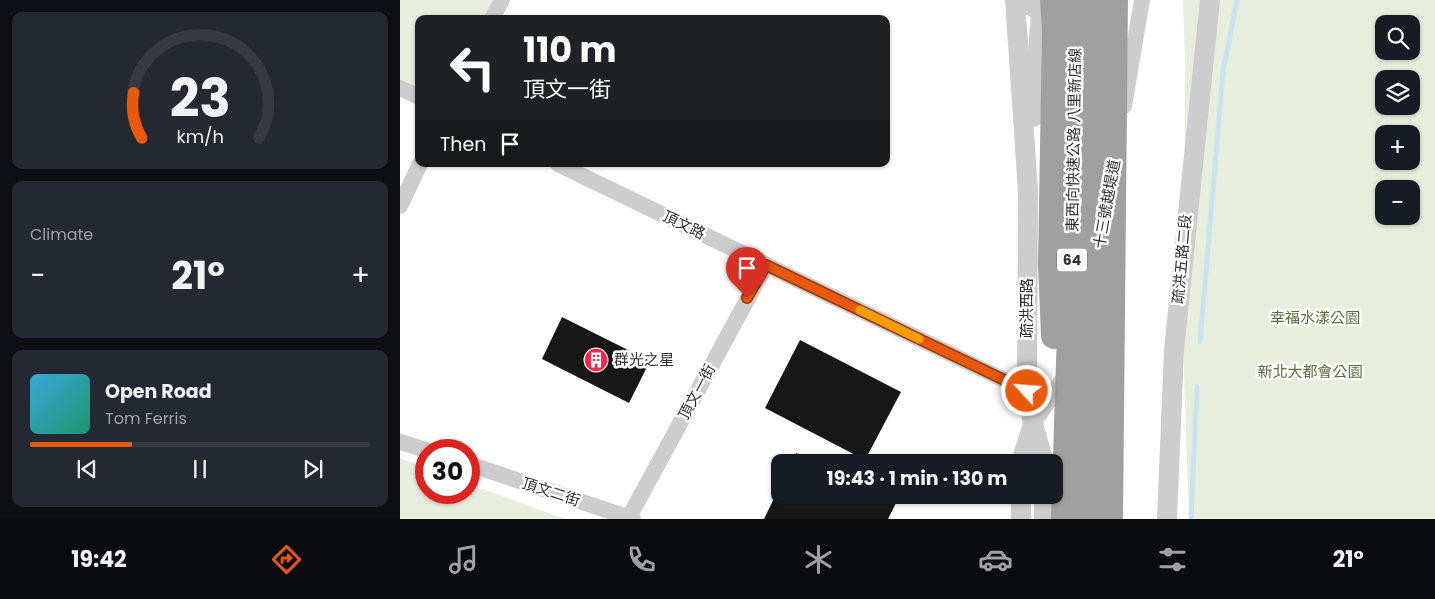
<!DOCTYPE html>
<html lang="en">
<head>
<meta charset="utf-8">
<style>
  body { margin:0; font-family:Poppins,"Noto Sans TC",sans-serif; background:#242831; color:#f1f3f6; height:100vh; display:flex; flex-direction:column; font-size:19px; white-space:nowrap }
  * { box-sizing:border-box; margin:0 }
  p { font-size:16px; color:#9ea1a6 }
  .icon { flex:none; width:28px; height:28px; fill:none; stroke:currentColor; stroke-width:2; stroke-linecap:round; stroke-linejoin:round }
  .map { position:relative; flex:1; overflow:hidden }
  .sheet { display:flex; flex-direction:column; gap:12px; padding:12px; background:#0d0f14; width:400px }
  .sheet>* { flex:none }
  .banner { position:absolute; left:15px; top:15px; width:475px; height:152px; border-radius:10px; box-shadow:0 1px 4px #0004; background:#202124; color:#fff; overflow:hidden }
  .fabs { position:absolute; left:975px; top:15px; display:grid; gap:10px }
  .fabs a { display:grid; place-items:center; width:45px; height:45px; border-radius:10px; background:#171b24; box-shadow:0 1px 4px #0004; font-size:25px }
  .speed { position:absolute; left:15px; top:439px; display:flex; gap:10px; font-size:25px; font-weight:700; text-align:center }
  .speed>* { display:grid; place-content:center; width:65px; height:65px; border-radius:50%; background:#171b24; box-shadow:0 1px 4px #0004; line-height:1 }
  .speed .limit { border:8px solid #d22; background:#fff; color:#111 }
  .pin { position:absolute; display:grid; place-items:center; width:42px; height:42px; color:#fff; margin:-51px -21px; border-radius:50% 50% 50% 0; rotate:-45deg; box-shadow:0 0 5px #0007 }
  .pin .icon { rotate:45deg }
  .me { position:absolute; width:55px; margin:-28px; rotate:296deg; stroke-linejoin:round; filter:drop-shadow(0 0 4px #0008) }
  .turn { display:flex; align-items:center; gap:18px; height:105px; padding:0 25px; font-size:22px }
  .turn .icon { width:65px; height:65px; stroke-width:2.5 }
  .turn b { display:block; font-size:35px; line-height:42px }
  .then { display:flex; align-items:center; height:48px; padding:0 25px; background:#0003; gap:10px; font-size:19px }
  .big { font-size:38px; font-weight:700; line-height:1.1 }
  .sheet .tile { flex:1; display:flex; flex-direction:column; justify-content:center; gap:8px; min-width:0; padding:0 18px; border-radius:10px; background:#242831 }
  .sheet .dial { align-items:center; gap:0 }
  .dial svg { height:130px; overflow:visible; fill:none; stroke:#363941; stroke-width:7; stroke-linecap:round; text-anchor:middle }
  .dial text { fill:#f1f3f6; stroke:none }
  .song { display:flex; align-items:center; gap:15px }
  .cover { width:60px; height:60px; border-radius:8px; background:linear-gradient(135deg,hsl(200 70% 55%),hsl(160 70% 35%)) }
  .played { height:5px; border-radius:2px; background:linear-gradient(90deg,#ea580c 30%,#363941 30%) }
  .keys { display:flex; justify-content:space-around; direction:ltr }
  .heat { display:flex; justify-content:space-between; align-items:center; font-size:28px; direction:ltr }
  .trip { position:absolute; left:371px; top:454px; width:292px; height:50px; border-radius:10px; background:#171b24; box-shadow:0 1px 4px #0004; font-weight:700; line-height:50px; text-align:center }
  .tab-bar { display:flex; height:80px; justify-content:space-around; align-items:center; background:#090b0e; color:#9ea1a6 }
  .tab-bar .icon { width:35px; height:35px }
  .tab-bar .active { color:#ea580c }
  .tab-bar b { font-size:22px; color:#f1f3f6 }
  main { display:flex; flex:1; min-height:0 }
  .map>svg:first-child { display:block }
</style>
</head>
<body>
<main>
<section class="sheet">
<div class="tile dial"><svg viewBox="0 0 100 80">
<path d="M14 69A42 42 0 1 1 86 69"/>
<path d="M14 69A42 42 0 0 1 9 41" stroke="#ea580c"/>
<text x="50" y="56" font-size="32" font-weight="700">23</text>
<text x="50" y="72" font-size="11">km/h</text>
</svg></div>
<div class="tile"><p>Climate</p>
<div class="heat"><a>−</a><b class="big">21°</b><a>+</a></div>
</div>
<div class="tile">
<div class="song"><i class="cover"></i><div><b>Open Road</b><p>Tom Ferris</p></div></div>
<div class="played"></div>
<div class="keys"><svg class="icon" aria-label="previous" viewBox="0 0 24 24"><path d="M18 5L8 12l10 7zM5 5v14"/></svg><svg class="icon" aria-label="pause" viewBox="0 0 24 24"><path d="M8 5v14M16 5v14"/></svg><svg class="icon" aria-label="next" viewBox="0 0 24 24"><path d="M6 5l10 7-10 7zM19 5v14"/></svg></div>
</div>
</section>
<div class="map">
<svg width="1035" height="519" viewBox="0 0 1035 519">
  <rect width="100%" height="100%" fill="#fff"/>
  <g fill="#e8eedd" fill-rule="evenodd">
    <polygon points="0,0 94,0 84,19 19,19 19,89 0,81"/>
    <path d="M783 0H1035V519H789L784 377 785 65ZM984 24H1011V51H984ZM984 79H1011V106H984ZM984 134H1011V161H984ZM984 189H1011V216H984Z"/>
    <polygon points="0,458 26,468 26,492 69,492 69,484 165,519 0,519"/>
  </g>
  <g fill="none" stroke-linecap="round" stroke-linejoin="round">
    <g stroke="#c8e4ef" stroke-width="5">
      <polyline points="800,342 823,71 837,0"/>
      <polyline points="791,519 797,387"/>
    </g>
  </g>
  <g fill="#171717">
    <polygon points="162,317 250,361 229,403 142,359"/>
    <polygon points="400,340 501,392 465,460 365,408"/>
    <polygon points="396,453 415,462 392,462"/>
    <polygon points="380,486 380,495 480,495 496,503 488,519 364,519"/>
  </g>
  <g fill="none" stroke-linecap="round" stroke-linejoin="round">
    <g stroke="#cdcdcd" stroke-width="16">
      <polyline points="615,0 641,13"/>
      <polyline points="92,19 102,0"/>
      <polyline points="0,88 19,97"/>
      <polyline points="724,106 742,0"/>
      <polyline points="158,164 627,391"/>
      <polyline points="0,206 20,164"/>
      <polyline points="633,424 667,373"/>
      <polyline points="0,442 26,450"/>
      <polyline points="69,464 233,519"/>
      <polyline points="228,519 366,265"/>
    </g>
    <g stroke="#cdcdcd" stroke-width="20">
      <polyline points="615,0 628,191 627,391 633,424 644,462"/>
      <polyline points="633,117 642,0"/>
      <polyline points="621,462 633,424"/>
      <polyline points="621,495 621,519"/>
      <polyline points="644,495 644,519"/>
      <polyline points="767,519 774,350 810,0"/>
    </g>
    <polyline stroke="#a0a0a0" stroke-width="26" points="651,264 655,30 653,0"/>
    <g stroke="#a0a0a0" stroke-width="26">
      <polyline points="651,264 654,336"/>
      <polyline points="664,519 672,268 676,0"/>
      <polyline points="688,519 691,267 697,0"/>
      <polyline points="710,519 715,0"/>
    </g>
  </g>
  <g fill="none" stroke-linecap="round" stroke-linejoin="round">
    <g stroke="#983908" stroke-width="12">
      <polyline id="route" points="347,298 366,265 627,391"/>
    </g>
    <use href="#route" stroke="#ea580c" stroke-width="9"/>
    <polyline stroke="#f59e0b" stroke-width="9" points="460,310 519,339"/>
  </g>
  <defs>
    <g id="building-disc" transform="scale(1.25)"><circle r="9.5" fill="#f3274a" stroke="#fff"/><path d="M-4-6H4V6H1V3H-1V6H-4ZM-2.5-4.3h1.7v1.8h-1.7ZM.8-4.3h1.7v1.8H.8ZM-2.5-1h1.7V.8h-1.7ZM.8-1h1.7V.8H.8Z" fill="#fff"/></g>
  </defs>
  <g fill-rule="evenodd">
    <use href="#building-disc" x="196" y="360"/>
  </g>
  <g text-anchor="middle" stroke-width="5" stroke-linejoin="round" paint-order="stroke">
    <rect fill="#fff" stroke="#6e6e6e" stroke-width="1" x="657" y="248.5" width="30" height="23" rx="4"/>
    <g font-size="14" font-weight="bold" fill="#303030">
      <text x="672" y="265">64</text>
    </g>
    <g font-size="15" fill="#303030" stroke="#fff">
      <text transform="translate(674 140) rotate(-89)" y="5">東西向快速公路 八里新店線</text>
      <text transform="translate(707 204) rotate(-80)" y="5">十三號越堤道</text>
      <text transform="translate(284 225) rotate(26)" y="5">頂文路</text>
      <text transform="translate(782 259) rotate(-85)" y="5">疏洪五路二段</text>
      <text transform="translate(627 308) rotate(-90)" y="5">疏洪西路</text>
      <text transform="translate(297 392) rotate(-62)" y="5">頂文一街</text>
      <text transform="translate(151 492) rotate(18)" y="5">頂文二街</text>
    </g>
    <g font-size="15" fill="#587039" stroke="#fff">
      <text x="915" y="323">幸福水漾公園</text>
      <text x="910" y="377">新北大都會公園</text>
    </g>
    <g font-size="15" fill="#303030" stroke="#fff" text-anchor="start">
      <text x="214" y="365">群光之星</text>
    </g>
  </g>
</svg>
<div class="fabs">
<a><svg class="icon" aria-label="search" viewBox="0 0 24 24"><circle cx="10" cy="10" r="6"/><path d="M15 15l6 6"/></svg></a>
<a><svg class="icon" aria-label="layers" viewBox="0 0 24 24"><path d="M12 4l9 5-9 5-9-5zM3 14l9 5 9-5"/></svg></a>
<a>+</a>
<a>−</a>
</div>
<div class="speed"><div class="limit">30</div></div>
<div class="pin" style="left:347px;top:298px;background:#d93025"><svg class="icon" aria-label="arrive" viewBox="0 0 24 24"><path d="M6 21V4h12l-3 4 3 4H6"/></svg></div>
<svg class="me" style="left:627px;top:391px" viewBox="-20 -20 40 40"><circle r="17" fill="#ea580c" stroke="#fff" stroke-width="3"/><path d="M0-11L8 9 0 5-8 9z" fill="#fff"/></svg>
<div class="trip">19:43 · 1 min · 130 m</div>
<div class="banner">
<div class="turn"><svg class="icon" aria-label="left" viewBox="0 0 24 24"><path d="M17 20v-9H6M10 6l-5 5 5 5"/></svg><div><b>110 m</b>頂文一街</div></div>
<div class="then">Then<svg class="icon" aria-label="arrive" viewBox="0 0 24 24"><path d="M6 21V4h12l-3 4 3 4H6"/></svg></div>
</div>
</div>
</main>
<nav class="tab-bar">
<b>19:42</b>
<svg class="icon active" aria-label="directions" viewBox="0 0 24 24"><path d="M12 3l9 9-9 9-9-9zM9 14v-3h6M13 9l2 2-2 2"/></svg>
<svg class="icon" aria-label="music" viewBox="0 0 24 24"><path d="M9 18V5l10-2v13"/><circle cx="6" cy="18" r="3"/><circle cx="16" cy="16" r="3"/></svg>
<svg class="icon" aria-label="phone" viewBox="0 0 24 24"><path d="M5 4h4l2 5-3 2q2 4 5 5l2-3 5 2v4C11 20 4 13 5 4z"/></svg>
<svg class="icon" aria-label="climate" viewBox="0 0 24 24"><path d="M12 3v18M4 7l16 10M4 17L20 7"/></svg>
<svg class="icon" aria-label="car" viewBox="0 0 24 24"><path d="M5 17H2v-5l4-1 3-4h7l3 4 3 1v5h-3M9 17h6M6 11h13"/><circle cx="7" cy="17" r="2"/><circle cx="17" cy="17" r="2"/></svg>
<svg class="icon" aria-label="filters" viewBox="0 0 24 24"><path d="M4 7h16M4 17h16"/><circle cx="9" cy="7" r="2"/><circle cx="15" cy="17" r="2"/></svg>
<b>21°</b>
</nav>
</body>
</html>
